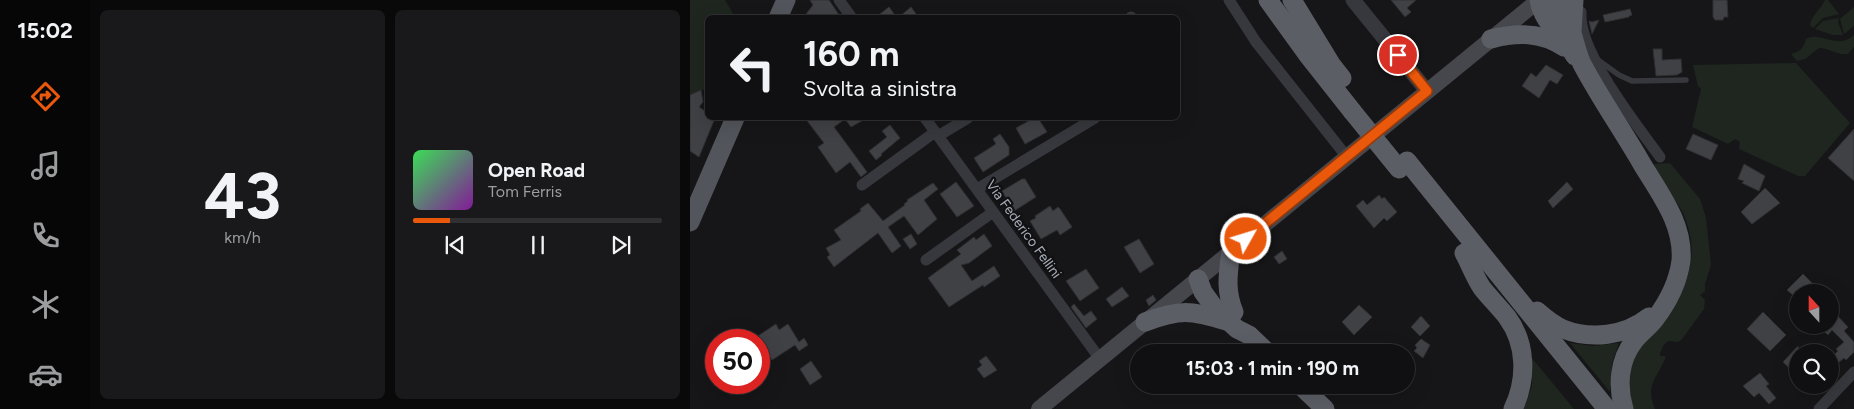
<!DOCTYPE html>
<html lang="it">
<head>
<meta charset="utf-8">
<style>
  body { margin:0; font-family:Figtree,sans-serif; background:#19191b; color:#f1f3f6; height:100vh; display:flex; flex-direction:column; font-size:19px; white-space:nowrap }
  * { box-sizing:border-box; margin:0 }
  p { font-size:16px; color:#9c9d9f }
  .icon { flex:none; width:28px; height:28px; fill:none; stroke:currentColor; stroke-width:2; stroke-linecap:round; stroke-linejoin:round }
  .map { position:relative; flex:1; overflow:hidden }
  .side { display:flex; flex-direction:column; gap:10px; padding:10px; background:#09090a; width:600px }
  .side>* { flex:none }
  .top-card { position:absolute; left:15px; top:15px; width:475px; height:105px; border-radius:8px; box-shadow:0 5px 20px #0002,0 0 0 1px #303032; background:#101012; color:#f1f3f6; overflow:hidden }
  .needle { width:32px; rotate:339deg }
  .tools { position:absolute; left:1099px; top:284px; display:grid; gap:10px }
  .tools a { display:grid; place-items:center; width:50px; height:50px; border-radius:50%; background:#101012; box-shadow:0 5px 20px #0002,0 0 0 1px #303032; font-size:25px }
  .speed { position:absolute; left:15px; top:329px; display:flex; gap:10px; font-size:25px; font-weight:700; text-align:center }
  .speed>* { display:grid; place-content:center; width:65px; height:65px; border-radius:50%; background:#101012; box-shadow:0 5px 20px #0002,0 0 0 1px #303032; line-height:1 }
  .speed .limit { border:8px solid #d22; background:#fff; color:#111 }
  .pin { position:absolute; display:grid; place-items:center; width:42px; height:42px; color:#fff; margin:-21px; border:2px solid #fff; border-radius:50%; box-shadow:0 1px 5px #0007 }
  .me { position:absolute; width:55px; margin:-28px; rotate:51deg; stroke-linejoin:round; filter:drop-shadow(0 0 4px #0008) }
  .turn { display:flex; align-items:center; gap:18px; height:105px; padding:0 15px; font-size:22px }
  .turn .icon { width:65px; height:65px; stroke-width:2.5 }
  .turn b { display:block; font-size:35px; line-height:42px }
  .side .widget { flex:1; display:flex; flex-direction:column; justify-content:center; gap:8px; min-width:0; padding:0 18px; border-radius:8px; background:#19191b }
  .side .dial { align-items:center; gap:0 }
  .dial b { font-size:65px; line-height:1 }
  .song { display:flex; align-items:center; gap:15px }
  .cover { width:60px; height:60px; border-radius:8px; background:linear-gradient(135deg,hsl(130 70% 55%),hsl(290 70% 35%)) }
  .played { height:5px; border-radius:2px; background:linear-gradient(90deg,#ea580c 15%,#303032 15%) }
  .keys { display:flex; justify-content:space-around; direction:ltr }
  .side .tiles { flex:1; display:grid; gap:10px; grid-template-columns:repeat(2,1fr) }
  .trip { position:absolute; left:440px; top:344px; width:285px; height:50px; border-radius:25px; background:#101012; box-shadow:0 5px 20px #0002,0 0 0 1px #303032; font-weight:700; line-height:50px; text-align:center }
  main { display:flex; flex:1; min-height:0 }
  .tab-bar { display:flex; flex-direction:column; width:90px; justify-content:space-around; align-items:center; background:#060607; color:#9c9d9f }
  .tab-bar .icon { width:35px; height:35px }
  .tab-bar .current { color:#ea580c }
  .tab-bar b { font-size:22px; color:#f1f3f6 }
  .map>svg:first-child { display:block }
</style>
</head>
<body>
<main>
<nav class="tab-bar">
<b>15:02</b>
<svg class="icon current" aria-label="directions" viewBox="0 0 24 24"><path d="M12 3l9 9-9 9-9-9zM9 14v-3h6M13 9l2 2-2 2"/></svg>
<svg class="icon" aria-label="music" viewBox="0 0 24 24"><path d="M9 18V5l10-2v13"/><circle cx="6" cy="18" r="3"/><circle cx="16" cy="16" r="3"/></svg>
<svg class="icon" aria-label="phone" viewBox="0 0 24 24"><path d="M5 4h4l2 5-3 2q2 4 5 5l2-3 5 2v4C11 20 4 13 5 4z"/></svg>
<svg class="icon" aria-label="climate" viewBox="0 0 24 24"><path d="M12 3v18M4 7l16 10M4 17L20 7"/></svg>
<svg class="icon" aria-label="car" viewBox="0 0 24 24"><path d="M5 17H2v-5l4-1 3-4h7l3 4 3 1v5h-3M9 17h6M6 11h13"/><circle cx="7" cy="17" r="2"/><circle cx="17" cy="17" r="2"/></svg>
</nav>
<section class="side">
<div class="tiles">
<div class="widget dial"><b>43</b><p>km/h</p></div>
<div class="widget">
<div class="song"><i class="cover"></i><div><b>Open Road</b><p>Tom Ferris</p></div></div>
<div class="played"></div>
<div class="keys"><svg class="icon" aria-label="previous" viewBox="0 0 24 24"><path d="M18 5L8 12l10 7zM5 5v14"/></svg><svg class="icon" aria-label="pause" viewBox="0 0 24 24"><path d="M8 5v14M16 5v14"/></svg><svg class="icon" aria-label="next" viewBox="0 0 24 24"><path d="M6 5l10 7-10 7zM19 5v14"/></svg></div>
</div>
</div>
</section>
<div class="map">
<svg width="1164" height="409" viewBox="0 0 1164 409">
  <rect width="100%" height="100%" fill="#161618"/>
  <g fill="#1e261f">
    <polygon points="0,0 35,0 45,17 18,18 17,88 0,95"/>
    <path d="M1135 0H1138L1149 14 1133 18 1123 28 1120 25C1121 16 1131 9 1135 0Z"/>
    <polygon points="1164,7 1164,26 1154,34 1150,19"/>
    <polygon points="1149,18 1148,22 1153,35 1143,35 1125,29 1133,21"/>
    <path d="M1164 35V47L1158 54C1148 56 1140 48 1129 48L1115 59 1107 61 1101 54C1111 51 1113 49 1116 39 1131 30 1146 51 1164 35Z"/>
    <polygon points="1106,63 1160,123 1115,176 1108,176 1049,149 1050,142 1045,139 1038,144 1002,127 1011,89 1008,86 1003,65"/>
    <path d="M980 163 1010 199 1016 218 1021 265 1015 284V291L1010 295 1015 300 1014 309 992 339 988 342 978 341 973 346 970 354V356H975V359C966 380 955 385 965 409H939L938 360C975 317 1021 276 993 213 985 197 969 182 964 164Z"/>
    <polygon points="880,343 903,346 929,343 922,363 920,392"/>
    <polygon points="842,358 884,409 833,409 842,386"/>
  </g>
  <g fill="#404145" stroke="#303034">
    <polygon points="120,0 139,0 151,18 113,18 123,5"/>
    <polygon points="701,0 726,0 717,8 721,12 715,17"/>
    <polygon points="1023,0 1037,0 1038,17 1034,17 1033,20 1025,20 1023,17"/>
    <polygon points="199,7 207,18 185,18"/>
    <polygon points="221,7 229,18 208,18"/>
    <polygon points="940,9 942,15 939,16 939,17 915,22 913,15"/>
    <polygon points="909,20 902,34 899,21 902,22"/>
    <polygon points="963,49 972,49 972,60 991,59 992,72 987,75 966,76"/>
    <polygon points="856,65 873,75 867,84 860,80 849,98 832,86 841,73 846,77"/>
    <polygon points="11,90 13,102 9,107 18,113 18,118 25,118 9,157 0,151 0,95"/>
    <polygon points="115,118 177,118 161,127 155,119 144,127 177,172 171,177 160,162 146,173 128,147 134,143"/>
    <polygon points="344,118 348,118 357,132 335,144 326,128"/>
    <polygon points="200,125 210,138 191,154 192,155 186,160 179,151 197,137 192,131"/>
    <polygon points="1164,129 1164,181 1138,158"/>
    <polygon points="310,134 319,147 319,155 293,172 284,158 306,144 303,139"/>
    <polygon points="1003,134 1028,145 1021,160 996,149"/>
    <polygon points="1054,164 1075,176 1069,191 1052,183 1054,181 1048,179"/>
    <polygon points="332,179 335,179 346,197 324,211 312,191"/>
    <polygon points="266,182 284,206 267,217 250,194"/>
    <polygon points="877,182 883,189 863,208 858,201"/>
    <polygon points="243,183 248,189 234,200 247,219 228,235 214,216 198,227 211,246 202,253 188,233 144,267 137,257 140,255 136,248 151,240 144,230 171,211 170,209 178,203 193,221 215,205 214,204 218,201 217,200"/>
    <polygon points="1075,188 1090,203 1062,224 1051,212"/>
    <polygon points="689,195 692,199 694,197 707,212 697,221 694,218 684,228 666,206 673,200 677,205"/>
    <polygon points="360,206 363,211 368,207 370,209 382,227 370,235 367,230 351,239 340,221 346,218 345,216"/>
    <polygon points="221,234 227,244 220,249 213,239"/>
    <polygon points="294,234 302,246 279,263 271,265 282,281 304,266 310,276 294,287 293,285 259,307 238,278 271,254 267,250 284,237 286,240"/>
    <polygon points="449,239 464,264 450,273 434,247"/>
    <polygon points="592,251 597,259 589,264 584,257"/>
    <polygon points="396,269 409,288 390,301 376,281"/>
    <polygon points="1113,274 1123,284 1124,283 1134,292 1107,292 1104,296 1097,290"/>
    <polygon points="432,287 439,296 422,307 416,299"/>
    <polygon points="463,295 466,300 459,306 456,300"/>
    <polygon points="384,304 394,316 401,311 407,319 396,328 381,307"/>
    <polygon points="669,305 682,317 664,335 652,322"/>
    <polygon points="1073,312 1096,335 1080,351 1057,329"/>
    <polygon points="1144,312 1158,327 1154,331 1164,342 1164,352 1156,360 1154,358 1148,363 1142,357 1148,351 1146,349 1154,342 1142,330 1138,335 1132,329 1136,325 1140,325 1140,316"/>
    <polygon points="731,316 740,326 730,336 721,327"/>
    <polygon points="86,324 89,330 98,324 109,342 114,338 118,345 109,351 105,345 82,360 68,336"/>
    <polygon points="731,339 740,345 733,358 724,351 727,348 725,345"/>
    <polygon points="1108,346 1108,376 1093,362"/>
    <polygon points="296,356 307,370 294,378 287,369 292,365 289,361"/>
    <polygon points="121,361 132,377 120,385 110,369"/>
    <polygon points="1070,373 1079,384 1076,386 1086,398 1079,404 1069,393 1064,397 1053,386"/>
  </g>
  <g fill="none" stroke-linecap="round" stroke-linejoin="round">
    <polyline stroke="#37383d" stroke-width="5.5" points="908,60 929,75 942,81 996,80"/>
    <g stroke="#37383d" stroke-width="11">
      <polyline points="149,0 162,18"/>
      <polyline points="539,0 566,42 657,157"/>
      <path d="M891 12C888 51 946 124 970 157"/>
      <polyline points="441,18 441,17"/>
      <polyline points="235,118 410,359"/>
      <polyline points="248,136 278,118"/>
      <polyline points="172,185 245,132"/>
      <polyline points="287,189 405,118"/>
      <polyline points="236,260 303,212"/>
      <polyline points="1129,409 1164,372"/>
    </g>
    <polyline stroke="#37383d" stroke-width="15" points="663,0 737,91"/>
    <polyline stroke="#45474d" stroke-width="16" points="349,409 849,0"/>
    <g stroke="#53555c" stroke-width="19">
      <polyline points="88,18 96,0"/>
      <polyline points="0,222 45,118"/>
    </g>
    <g stroke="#5b5e65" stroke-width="19">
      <polyline points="578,0 617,54 662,111"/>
      <polyline points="602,0 641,64 652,78"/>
      <polyline points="882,31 884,0"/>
      <path d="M801 39C827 32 851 32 874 47"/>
      <path d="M885 56C873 36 853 24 849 0 858 1 866 3 872 11 883 26 884 47 892 64 910 98 933 131 952 164 970 194 994 224 991 261 988 282 978 302 965 319 959 327 950 333 944 341 929 360 927 386 934 409"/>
      <polyline points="717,161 917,409"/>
      <path d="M541 251C538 274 535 290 544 312"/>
      <path d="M774 253C780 264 785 278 792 288 800 298 809 307 817 317 837 344 837 380 823 409"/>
      <polyline points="508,279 513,292 526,310 547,329 559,335 577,352"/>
      <path d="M847 311C855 318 863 325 873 329 901 340 935 336 959 317"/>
      <path d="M455 322C490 309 501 310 536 321"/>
      <polyline points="610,385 635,409"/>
    </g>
    <polyline stroke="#5b5e65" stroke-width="19" points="662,111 709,169"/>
  </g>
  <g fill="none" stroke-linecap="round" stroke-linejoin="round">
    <g stroke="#983908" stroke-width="12">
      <polyline id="route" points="556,239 737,91 708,55"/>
    </g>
    <use href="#route" stroke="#ea580c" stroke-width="9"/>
  </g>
  <g text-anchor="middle" stroke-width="4.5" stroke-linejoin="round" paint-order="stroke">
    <g font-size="14" fill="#a8adb8" stroke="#111113">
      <text transform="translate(334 229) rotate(54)" y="5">Via Federico Fellini</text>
    </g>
  </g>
</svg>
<div class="tools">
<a><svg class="needle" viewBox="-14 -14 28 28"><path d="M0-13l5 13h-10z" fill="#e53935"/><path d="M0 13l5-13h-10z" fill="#9c9d9f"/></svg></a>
<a><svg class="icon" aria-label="search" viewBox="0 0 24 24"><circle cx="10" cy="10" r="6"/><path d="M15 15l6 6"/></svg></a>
</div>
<div class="speed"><div class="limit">50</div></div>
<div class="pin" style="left:708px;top:55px;background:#d93025"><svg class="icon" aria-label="arrive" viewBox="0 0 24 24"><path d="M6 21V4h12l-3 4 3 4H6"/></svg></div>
<svg class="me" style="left:556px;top:239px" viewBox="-20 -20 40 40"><circle r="17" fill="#ea580c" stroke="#fff" stroke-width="3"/><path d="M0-11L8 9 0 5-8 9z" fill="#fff"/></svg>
<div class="trip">15:03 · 1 min · 190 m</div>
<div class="top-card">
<div class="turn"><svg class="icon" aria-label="left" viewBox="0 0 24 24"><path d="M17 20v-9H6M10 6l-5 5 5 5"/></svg><div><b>160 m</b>Svolta a sinistra</div></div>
</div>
</div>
</main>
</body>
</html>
